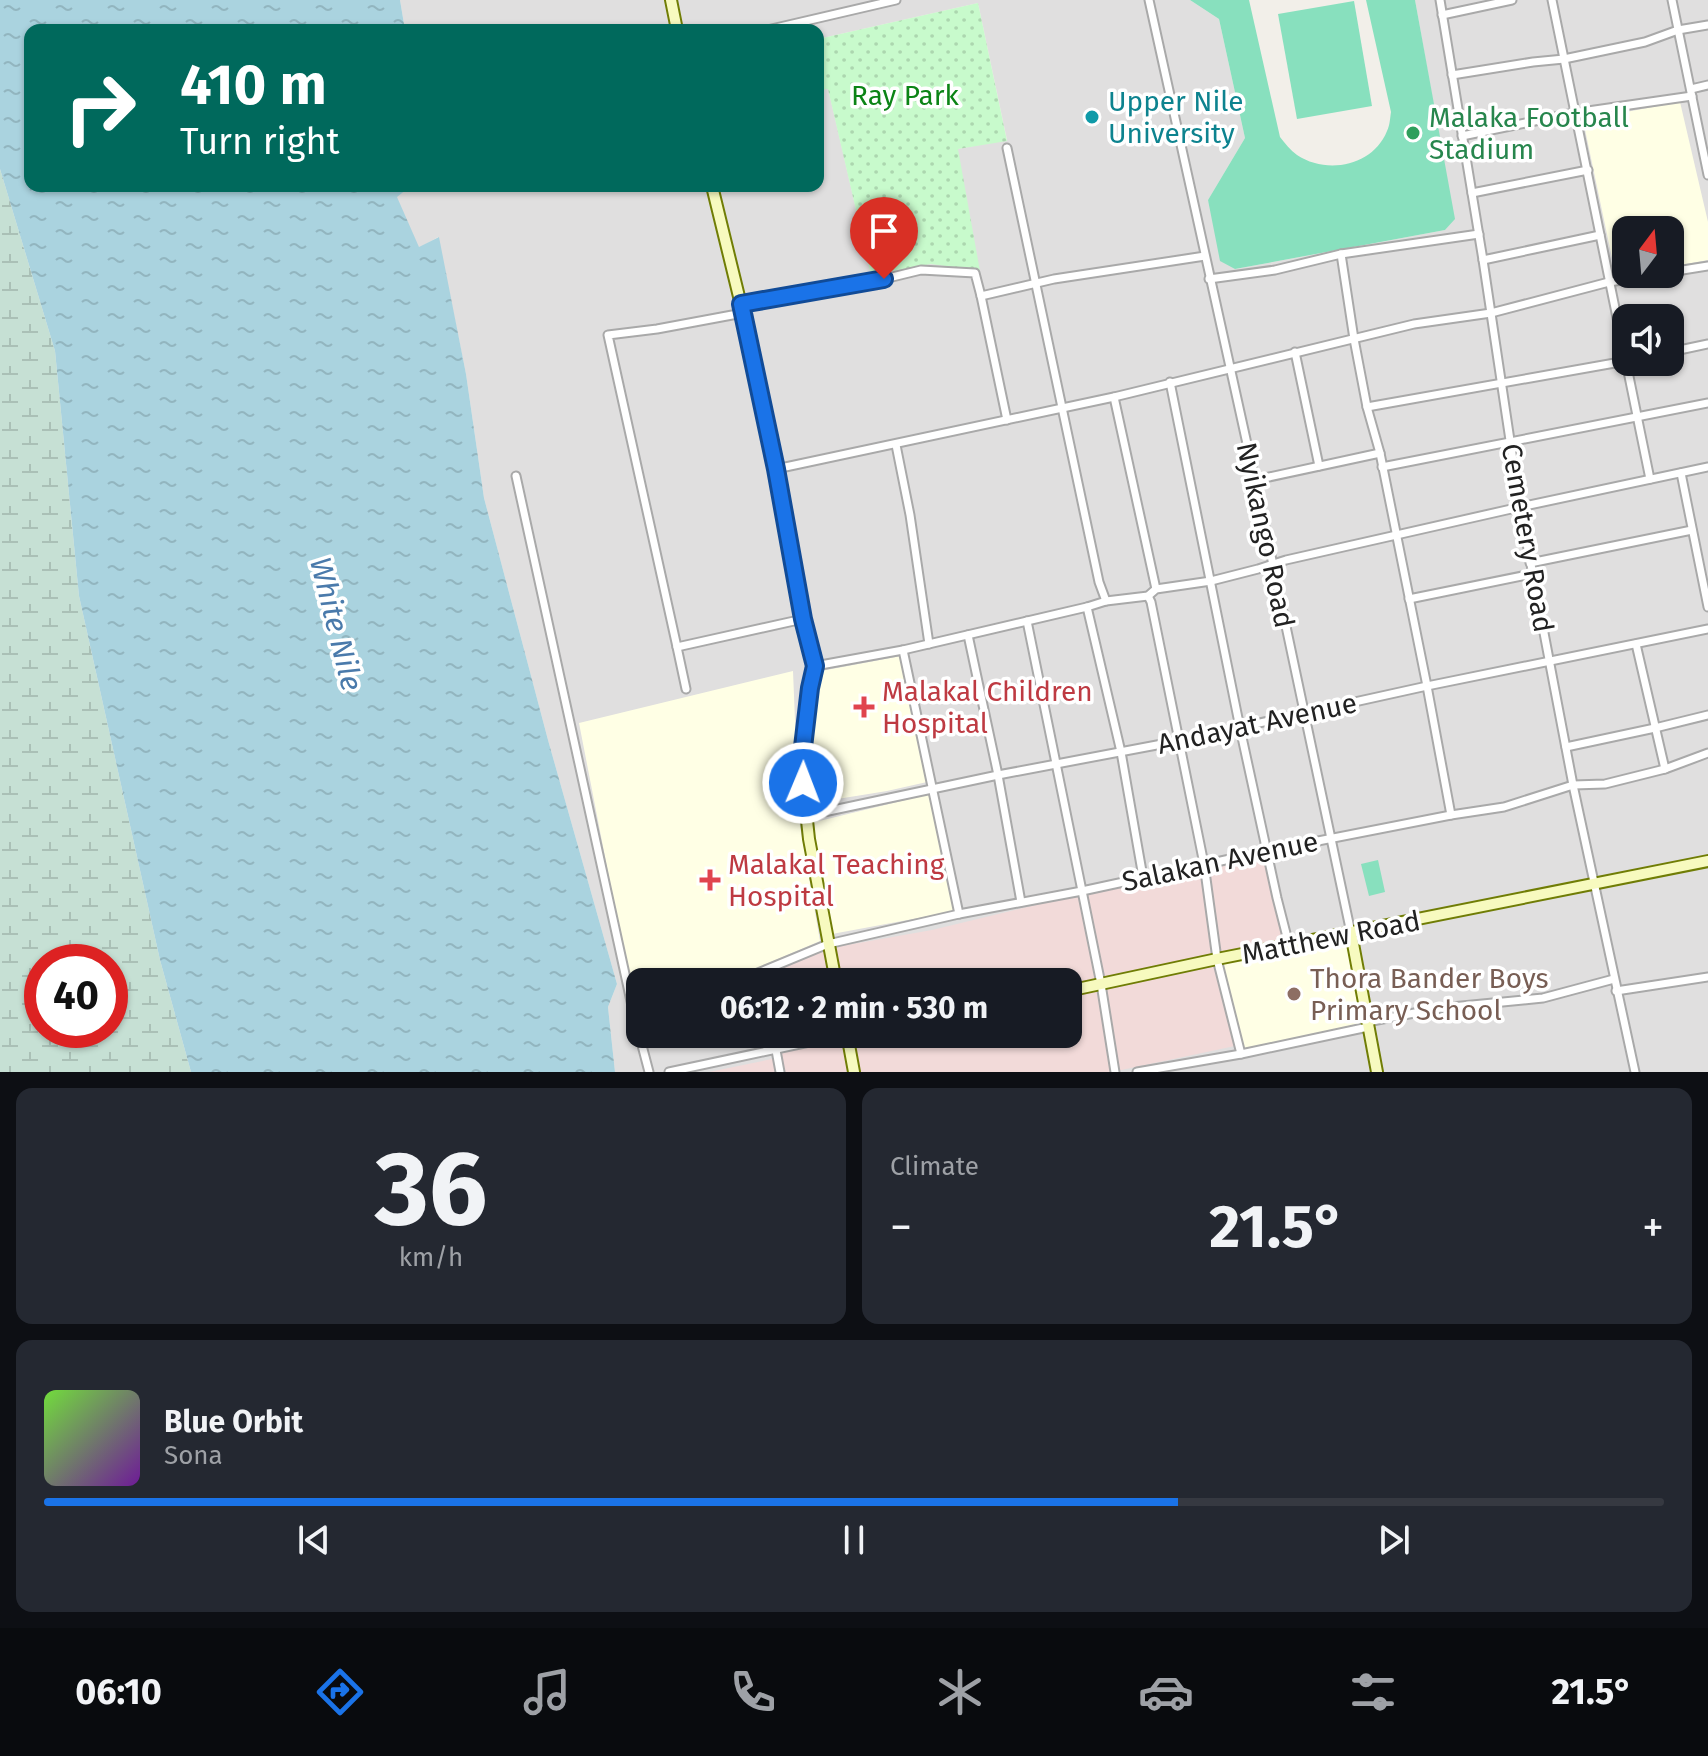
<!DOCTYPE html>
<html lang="en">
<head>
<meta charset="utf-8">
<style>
  body { margin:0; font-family:"Fira Sans",sans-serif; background:#242831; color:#f1f3f6; height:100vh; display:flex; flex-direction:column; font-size:30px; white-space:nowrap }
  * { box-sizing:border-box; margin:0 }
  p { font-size:26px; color:#9ea1a6 }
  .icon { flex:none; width:44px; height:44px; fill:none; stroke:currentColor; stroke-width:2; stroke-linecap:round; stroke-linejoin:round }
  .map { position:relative; height:1072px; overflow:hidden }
  .drawer { display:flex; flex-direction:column; gap:16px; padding:16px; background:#0d0f14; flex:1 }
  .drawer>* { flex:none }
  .hud { position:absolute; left:24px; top:24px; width:800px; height:168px; border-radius:16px; box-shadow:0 2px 6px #0004; background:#00695c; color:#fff; overflow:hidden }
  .needle { width:52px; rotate:16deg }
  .fabs { position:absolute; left:1612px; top:216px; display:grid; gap:16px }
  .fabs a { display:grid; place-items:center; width:72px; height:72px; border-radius:16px; background:#171b24; box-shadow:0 2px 6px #0004; font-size:40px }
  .speed { position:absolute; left:24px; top:944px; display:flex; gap:16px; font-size:40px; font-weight:700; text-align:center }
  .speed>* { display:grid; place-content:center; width:104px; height:104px; border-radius:50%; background:#171b24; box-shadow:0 2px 6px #0004; line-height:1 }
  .speed .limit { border:12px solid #d22; background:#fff; color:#111 }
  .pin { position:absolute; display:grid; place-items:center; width:68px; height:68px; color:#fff; margin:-82px -34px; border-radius:50% 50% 50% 0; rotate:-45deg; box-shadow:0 0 8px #0007 }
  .pin .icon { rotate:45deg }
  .me { position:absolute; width:88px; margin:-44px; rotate:1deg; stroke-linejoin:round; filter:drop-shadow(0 0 6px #0008) }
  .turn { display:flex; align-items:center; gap:28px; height:168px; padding:0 24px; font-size:36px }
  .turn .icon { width:104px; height:104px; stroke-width:2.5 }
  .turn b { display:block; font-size:56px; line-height:68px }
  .big { font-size:60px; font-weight:700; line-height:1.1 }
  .drawer .tile { flex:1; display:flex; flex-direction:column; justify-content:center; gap:12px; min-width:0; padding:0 28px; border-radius:16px; background:#242831 }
  .drawer .dial { align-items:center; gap:0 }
  .dial b { font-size:104px; line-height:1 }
  .song { display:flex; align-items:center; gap:24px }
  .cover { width:96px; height:96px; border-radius:12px; background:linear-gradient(135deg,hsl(100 70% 55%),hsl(280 70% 35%)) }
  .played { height:8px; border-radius:4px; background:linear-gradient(90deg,#1a73e8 70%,#363941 70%) }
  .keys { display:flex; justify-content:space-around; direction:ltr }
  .heat { display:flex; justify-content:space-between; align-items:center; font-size:44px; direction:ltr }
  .drawer .tiles { flex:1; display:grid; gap:16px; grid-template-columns:1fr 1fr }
  .tile:last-child { grid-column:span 2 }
  .trip { position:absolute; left:626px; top:968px; width:456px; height:80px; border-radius:16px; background:#171b24; box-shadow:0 2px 6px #0004; font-weight:700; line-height:80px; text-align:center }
  .tabs { display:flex; height:128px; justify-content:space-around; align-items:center; background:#090b0e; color:#9ea1a6 }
  .tabs .icon { width:56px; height:56px }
  .tabs .selected { color:#1a73e8 }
  .tabs b { font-size:36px; color:#f1f3f6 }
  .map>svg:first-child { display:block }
</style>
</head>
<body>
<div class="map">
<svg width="1708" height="1072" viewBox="0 0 1708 1072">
  <defs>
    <pattern id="wetland-marsh" width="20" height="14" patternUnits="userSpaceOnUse" patternTransform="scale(2)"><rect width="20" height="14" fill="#c6e0d4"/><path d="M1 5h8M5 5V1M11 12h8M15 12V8" fill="none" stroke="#aac0b6"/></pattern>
    <pattern id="park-dots" width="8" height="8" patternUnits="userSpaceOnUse" patternTransform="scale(2)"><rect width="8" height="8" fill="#c8facc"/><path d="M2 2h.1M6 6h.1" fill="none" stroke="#acd6af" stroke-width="1.8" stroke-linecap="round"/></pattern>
    <pattern id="water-ripples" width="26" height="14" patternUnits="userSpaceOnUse" patternTransform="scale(2)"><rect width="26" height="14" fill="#aad3df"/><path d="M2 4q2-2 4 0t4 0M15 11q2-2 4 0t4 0" fill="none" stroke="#92b5bf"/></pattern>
  </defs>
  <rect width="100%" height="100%" fill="#f2efe9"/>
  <path fill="#e0dfdf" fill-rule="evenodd" d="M400 0H1190L1219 19 1245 138 1208 200 1235 269 1445 230 1454 219 1415 0H1708V1072H615L608 1007 617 984 548 740 484 498 466 374 438 237 419 248 396 197 411 186H818V90L828 88 871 274 931 263 979 270 957 149 1007 140 978 3 818 39V30H405ZM1626 230H1670V274H1626ZM1626 318H1670V362H1626ZM640 982H1068V1034H640Z"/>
  <polygon fill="#f2dad9" points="1265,858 1287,940 1219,957 1235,1046 1112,1072 709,1072 777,1058 774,1034 1068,1034 1068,982 765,982 763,973 834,945 836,947 932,930 1098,890"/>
  <g fill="#ffffe5">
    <polygon points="1680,102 1708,222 1708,260 1670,267 1670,230 1626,230 1626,274 1632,274 1616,277 1583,120"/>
    <polygon points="901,656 927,782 887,791 825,801 822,797 817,793 809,742 821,671"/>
    <polygon points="793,671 799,820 820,941 724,982 640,982 640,1010 635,1011 579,723"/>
    <polygon points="930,794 956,911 832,934 811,823"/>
    <polygon points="1348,939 1364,1024 1244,1049 1223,964"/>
  </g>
  <path fill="url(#wetland-marsh)" fill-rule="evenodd" d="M0 169 55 351 79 596 160 960 191 1072H0ZM42 962H110V1030H42Z"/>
  <polygon fill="url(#park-dots)" points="978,3 1007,141 958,149 980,271 931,264 871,275 828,89 818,90 818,39"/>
  <g fill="#88e0be">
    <path d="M1190 0H1249L1280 137C1285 143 1290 150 1297 155 1327 175 1373 166 1387 131 1390 125 1390 118 1391 112L1366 0H1415L1455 219 1445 230 1235 269 1220 261 1208 200 1245 138 1219 19Z"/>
    <polygon points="1354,1 1372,106 1297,119 1278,14"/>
    <polygon points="1378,860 1385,892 1369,896 1361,864"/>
  </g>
  <polygon fill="url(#water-ripples)" points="0,0 400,0 405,30 30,30 30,186 411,186 397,197 419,247 439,237 466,374 484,498 548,740 617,984 608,1007 615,1072 191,1072 160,960 79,596 55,351 0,169"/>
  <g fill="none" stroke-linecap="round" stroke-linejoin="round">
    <g stroke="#a9a9a9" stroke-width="11">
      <g id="street">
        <polyline points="1149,0 1255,480 1351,933"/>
        <polyline points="1440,0 1483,260 1520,507 1573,785 1635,1072"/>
        <polyline points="1552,0 1650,479"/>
        <polyline points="1672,0 1708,175"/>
        <polyline points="1442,15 1512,0"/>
        <polyline points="767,30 896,0"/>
        <polyline points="1452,75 1533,62 1564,59 1645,42 1678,30 1708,25"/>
        <polyline points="1691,89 1708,85"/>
        <polyline points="1462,136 1574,113 1692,96"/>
        <polyline points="1007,148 1099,582 1106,601"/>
        <polyline points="1472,193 1588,170"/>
        <polyline points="1341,254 1354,339 1367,407 1380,453 1427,686 1451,815"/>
        <polyline points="1483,260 1600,235"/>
        <polyline points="1670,272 1708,266"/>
        <polyline points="1209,279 1275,270 1341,254 1479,234"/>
        <polyline points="981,296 1007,420"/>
        <polyline points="741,304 884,279 921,270 975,273 981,296 1054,279 1205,256"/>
        <polyline points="1295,352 1319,466"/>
        <polyline points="1670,352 1708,344"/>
        <polyline points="1170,382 1240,728 1277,898 1289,945"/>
        <polyline points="1114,397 1156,589"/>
        <polyline points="1367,407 1626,361"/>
        <polyline points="896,445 910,515 929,644"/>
        <polyline points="1382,467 1708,403"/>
        <polyline points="776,469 1114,397 1414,324 1491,313 1609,282 1659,274"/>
        <polyline points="1681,473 1708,607"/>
        <polyline points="516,476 634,1015 649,1072"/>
        <polyline points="1255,480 1380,453"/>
        <polyline points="1530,563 1692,530"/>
        <polyline points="1148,596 1151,602 1204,864 1217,959 1241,1054"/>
        <polyline points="1409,599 1532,574"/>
        <polyline points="1087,607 1121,752 1143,877"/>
        <polyline points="1027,621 1101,984 1115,1072"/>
        <polyline points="968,635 998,775 1021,902"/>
        <polyline points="1636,644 1665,769"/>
        <polyline points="677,647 608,335 657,329 743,313"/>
        <polyline points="903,650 959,914"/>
        <polyline points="815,666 903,650 1087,607 1106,601 1148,596 1156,589 1211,581 1258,569 1286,560 1520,507 1708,467"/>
        <polyline points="686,689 677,647 803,619"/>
        <polyline points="1566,747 1655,728 1708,715"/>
        <polyline points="805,816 998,775 1178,741 1427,686 1708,629"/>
        <polyline points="736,982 828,944 959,914 1082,891 1267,851 1451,815 1504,807 1573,785 1605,784 1665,769 1708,753"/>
        <polyline points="1616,991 1708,977"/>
        <polyline points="1367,1022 1441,1008 1543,998 1614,979"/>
        <polyline points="773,1034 780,1072"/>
        <polyline points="669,1072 847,1034"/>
        <polyline points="1137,1072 1241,1054 1368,1027"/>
      </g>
    </g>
    <g stroke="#707d05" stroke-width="14">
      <g id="secondary">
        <polyline points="671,0 677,30"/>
        <polyline points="712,186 743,313 776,469 803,619 815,666 810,688 803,747 803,783 809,839 836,982"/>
        <polyline points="1351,933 1377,1072"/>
        <polyline points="1068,991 1217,959 1708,861"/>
        <polyline points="847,1034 854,1072"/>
      </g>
    </g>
    <use href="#street" stroke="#fff" stroke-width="7"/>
    <use href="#secondary" stroke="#f7fabf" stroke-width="10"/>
  </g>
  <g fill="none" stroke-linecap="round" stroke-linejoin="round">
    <g stroke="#114b97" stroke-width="20">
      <polyline id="route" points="803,783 803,747 810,688 815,666 803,619 776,469 741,304 884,279"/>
    </g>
    <use href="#route" stroke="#1a73e8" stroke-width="14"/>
  </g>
  <circle fill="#0f9aa8" stroke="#fff" stroke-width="3" cx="1092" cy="117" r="8"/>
  <circle fill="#2e9e5b" stroke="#fff" stroke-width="3" cx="1413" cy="133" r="8"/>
  <g fill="#e0444e" stroke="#fff" stroke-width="3">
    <path d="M860 695h8v8h8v8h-8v8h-8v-8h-8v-8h8z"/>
    <path d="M706 868h8v8h8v8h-8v8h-8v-8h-8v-8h8z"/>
  </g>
  <circle fill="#8d6e63" stroke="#fff" stroke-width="3" cx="1294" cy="994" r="8"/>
  <g text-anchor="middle" stroke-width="7" stroke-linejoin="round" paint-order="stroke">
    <g font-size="28" fill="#0c8416" stroke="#fff">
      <text x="905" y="105">Ray Park</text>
    </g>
    <g font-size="28" fill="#0d838f" stroke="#fff" text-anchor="start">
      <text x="1108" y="111">Upper Nile<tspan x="1108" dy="32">University</tspan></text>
    </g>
    <g font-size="28" fill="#27864d" stroke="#fff" text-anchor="start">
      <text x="1429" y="127">Malaka Football<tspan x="1429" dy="32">Stadium</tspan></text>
    </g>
    <g font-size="28" fill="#222" stroke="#fff">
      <text transform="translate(1266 535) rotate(78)" y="10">Nyikango Road</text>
      <text transform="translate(1528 538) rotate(80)" y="10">Cemetery Road</text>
      <text transform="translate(1257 723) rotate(-12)" y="10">Andayat Avenue</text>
      <text transform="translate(1220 861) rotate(-12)" y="10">Salakan Avenue</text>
      <text transform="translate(1331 937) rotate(-11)" y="10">Matthew Road</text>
    </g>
    <g font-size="28" fill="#be3a42" stroke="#fff" text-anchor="start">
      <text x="882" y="701">Malakal Children<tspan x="882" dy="32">Hospital</tspan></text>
      <text x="728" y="874">Malakal Teaching<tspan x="728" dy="32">Hospital</tspan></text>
    </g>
    <g font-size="28" fill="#785e54" stroke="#fff" text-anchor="start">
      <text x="1310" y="988">Thora Bander Boys<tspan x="1310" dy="32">Primary School</tspan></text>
    </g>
    <g font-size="30" font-style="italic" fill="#4a7aab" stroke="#fff">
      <text transform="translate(336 624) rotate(76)" y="10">White Nile</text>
    </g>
  </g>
</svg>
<div class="fabs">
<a><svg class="needle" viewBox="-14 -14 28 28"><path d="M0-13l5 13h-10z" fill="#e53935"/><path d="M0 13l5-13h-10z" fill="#9ea1a6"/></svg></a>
<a><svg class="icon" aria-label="sound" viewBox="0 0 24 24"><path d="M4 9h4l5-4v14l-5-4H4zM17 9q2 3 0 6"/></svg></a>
</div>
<div class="speed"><div class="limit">40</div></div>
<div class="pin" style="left:884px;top:279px;background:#d93025"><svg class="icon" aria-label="arrive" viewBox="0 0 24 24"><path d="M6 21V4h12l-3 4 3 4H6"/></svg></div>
<svg class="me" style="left:803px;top:783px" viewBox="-20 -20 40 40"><circle r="17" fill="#1a73e8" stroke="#fff" stroke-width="3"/><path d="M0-11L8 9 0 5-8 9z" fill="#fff"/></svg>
<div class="trip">06:12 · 2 min · 530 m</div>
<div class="hud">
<div class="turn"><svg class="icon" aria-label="right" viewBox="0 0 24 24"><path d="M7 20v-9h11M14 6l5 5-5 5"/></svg><div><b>410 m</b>Turn right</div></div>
</div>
</div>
<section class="drawer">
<div class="tiles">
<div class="tile dial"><b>36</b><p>km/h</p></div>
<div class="tile"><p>Climate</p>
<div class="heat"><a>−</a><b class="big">21.5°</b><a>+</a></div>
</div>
<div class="tile">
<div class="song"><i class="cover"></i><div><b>Blue Orbit</b><p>Sona</p></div></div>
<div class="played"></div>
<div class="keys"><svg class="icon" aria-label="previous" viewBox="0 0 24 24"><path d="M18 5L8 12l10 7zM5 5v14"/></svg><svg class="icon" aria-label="pause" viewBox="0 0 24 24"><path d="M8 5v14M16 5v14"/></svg><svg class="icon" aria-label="next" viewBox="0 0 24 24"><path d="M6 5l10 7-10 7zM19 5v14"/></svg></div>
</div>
</div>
</section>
<nav class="tabs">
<b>06:10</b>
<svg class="icon selected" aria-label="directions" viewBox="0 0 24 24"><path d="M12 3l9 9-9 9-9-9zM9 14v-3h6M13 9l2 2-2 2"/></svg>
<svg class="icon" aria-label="music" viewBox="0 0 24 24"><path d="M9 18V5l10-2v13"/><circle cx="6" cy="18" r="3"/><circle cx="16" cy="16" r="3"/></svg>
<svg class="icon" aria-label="phone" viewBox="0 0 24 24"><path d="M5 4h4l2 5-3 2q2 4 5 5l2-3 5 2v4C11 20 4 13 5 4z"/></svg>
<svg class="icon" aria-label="climate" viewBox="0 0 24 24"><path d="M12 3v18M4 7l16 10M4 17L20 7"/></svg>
<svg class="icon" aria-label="car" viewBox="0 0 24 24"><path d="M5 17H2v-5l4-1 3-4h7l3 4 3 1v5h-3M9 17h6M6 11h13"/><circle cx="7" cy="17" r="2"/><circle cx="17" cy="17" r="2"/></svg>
<svg class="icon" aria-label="filters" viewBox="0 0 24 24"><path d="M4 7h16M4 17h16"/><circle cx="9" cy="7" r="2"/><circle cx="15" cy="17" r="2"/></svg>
<b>21.5°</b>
</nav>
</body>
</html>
